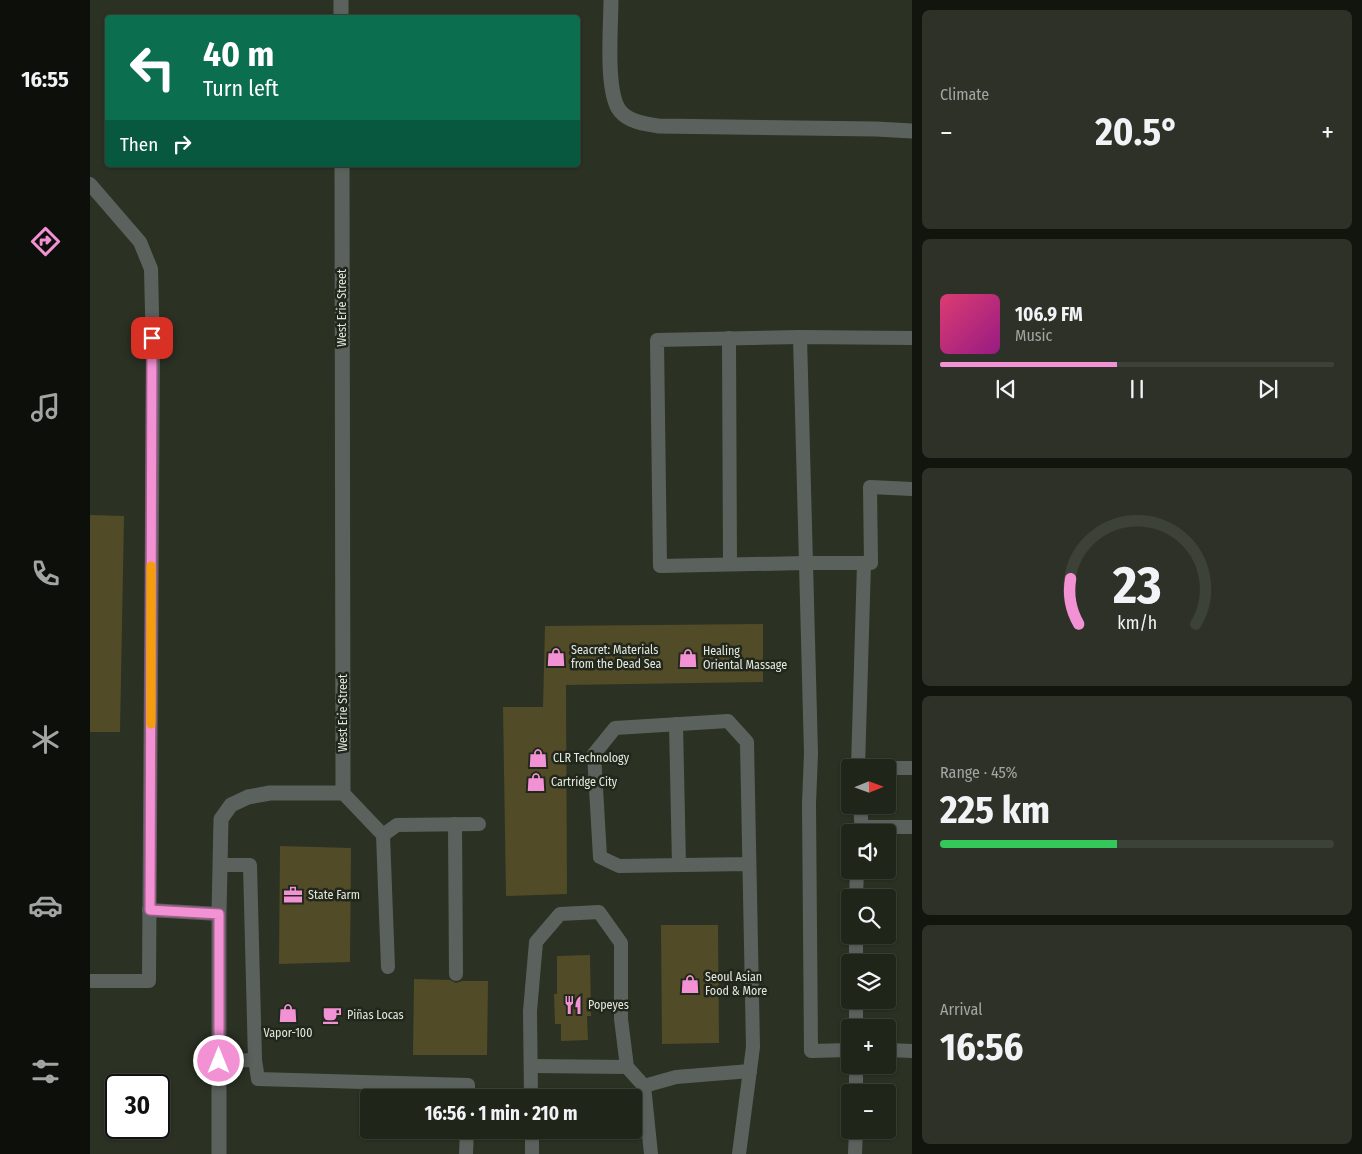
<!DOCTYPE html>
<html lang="en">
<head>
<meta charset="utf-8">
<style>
  body { margin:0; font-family:"Fira Sans Condensed",sans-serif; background:#2d3127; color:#f1f3f6; height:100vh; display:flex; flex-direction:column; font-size:19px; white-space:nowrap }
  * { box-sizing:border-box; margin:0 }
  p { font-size:16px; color:#a2a5a2 }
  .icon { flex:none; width:28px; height:28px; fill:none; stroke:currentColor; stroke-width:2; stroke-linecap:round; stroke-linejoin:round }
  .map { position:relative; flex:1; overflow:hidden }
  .sheet { display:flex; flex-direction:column; gap:10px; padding:10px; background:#12140e; width:450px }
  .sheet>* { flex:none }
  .guide { position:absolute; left:15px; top:15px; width:475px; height:152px; border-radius:5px; box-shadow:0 1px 4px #0004,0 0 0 1px #3d4239; background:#0b6e4f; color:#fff; overflow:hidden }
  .needle { width:32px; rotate:89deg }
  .controls { position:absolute; left:751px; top:759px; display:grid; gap:10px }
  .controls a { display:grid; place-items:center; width:55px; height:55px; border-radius:5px; background:#20251a; box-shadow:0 1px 4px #0004,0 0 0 1px #3d4239; font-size:25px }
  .speed { position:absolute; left:15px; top:1074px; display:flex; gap:10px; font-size:25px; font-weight:700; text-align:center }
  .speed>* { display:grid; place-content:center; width:65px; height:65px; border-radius:50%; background:#20251a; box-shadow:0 1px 4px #0004,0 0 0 1px #3d4239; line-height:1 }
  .speed .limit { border:2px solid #111; border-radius:8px; background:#fff; color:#111 }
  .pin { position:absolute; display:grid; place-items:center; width:42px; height:42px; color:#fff; margin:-21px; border-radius:10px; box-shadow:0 2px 8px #0006 }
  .me { position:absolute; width:55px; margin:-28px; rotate:0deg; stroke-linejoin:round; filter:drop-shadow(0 0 4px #0008) }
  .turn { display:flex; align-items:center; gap:18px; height:105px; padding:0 15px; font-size:22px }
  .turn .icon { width:65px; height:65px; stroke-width:2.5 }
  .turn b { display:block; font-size:35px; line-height:42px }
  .then { display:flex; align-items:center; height:48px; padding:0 15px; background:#0003; gap:10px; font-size:19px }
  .big { font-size:38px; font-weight:700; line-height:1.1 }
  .sheet .tile { flex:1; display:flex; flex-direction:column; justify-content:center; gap:8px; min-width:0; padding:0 18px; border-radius:8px; background:#2d3127 }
  .sheet .dial { align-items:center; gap:0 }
  .dial svg { height:130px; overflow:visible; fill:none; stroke:#3d4239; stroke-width:7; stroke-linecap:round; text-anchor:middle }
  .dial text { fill:#f1f3f6; stroke:none }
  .song { display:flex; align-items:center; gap:15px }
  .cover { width:60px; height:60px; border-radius:8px; background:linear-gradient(135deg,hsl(340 70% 55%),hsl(310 70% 35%)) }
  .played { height:5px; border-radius:2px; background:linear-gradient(90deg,#f391d5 45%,#3d4239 45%) }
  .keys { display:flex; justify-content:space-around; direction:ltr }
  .heat { display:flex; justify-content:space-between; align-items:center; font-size:28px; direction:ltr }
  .charge { height:8px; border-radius:4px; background:linear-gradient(90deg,#34c759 45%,#3d4239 0) }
  .trip { position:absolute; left:270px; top:1089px; width:282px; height:50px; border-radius:5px; background:#20251a; box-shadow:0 1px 4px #0004,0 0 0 1px #3d4239; font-weight:700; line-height:50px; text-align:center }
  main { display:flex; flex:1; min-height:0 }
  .tab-bar { display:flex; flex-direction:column; width:90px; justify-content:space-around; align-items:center; background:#0d0f0a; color:#a2a5a2 }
  .tab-bar .icon { width:35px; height:35px }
  .tab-bar .active { color:#f391d5 }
  .tab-bar b { font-size:22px; color:#f1f3f6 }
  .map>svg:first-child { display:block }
</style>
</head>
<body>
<main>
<nav class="tab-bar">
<b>16:55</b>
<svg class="icon active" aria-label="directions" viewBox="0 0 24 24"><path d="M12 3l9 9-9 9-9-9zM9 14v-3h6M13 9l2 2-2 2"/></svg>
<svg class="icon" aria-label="music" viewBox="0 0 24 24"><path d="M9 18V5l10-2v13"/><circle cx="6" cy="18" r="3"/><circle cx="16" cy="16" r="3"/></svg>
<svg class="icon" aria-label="phone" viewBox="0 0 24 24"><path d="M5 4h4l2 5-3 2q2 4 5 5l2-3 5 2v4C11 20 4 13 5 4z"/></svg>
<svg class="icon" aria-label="climate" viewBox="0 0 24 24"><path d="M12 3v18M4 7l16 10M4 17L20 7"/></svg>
<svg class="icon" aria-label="car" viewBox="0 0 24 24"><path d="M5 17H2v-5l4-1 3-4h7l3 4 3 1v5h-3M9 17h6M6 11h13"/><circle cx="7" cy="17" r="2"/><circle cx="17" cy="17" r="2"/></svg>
<svg class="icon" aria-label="filters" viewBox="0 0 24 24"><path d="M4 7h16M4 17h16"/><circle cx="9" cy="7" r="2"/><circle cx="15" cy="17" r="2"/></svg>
</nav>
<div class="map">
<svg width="822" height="1154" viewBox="0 0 822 1154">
  <rect width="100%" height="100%" fill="#2b3123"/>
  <g fill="#524b28">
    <polygon points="0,515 34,516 30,732 0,732"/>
    <polygon points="673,624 673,682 476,685 477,894 416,896 413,707 453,707 455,626"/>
    <polygon points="190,846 261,848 260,962 189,964"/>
    <polygon points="571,925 628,925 629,1043 572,1044"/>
    <polygon points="500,955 501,1016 497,1016 498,1040 471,1041 471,1024 465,1024 464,994 467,994 467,956"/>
    <polygon points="324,979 360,980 366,983 372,981 398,981 397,1055 323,1055"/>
  </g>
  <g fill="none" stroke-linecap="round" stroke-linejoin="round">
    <g stroke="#5b625e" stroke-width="14">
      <polyline points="0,184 50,242 61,269 63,355 59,981 0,981"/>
      <polyline points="710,337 567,340 570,566 715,563 781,563 780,487 822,489"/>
      <polyline points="639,338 640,564"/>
      <polyline points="586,724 589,865"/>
      <polyline points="768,768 774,563"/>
      <polyline points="798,768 822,768"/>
      <polyline points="253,793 293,835 307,825 389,824"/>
      <polyline points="770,805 772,832"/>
      <polyline points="365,824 366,974"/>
      <polyline points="773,832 777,827 822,827"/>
      <polyline points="293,835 298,967"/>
      <polyline points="130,865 160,865 165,1060 168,1079 378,1085 378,1098"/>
      <polyline points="766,898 767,870"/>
      <polyline points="59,910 129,914"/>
      <polyline points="766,962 766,935"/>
      <polyline points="766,1028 766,1000"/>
      <polyline points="760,1050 721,1051 719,804 721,753 710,337 822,338"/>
      <polyline points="798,1050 822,1051"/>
      <polyline points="129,1061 165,1060"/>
      <polyline points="766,1065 766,1092"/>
      <polyline points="441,1066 537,1067"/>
      <polyline points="554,1086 586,1077 660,1071"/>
      <polyline points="441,1098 440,1011 446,942 470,914 509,912 531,943 531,1019 537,1067 554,1086 561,1154"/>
      <polyline points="442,1130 442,1154"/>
      <polyline points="376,1154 377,1130"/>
      <polyline points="649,1154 663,1047 657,742 638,721 525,728 504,754 510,857 529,866 659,864"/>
      <polyline points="765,1154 766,1130"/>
    </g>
    <g stroke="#5b625e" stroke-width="15">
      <polyline points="251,0 251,18"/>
      <path d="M521 0C521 25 515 93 530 111 539 122 555 124 569 126L786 129 822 131"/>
      <polyline points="129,1154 129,914 131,819 141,805 158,797 180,793 253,793 252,165"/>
    </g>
  </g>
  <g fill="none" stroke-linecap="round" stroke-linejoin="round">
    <g stroke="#9e5e8a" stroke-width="12">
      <polyline id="route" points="62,338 60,910 129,914 129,1061"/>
    </g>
    <use href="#route" stroke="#f391d5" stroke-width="9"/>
    <polyline stroke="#f59e0b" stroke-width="9" points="61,724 61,566"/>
  </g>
  <defs>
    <g id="shop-bare" transform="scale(1.5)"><path d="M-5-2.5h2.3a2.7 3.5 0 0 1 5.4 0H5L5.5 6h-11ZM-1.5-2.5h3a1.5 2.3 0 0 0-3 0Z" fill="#f391d5" stroke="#21271a" stroke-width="2.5" paint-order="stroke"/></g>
    <g id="office-bare" transform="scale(1.5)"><path d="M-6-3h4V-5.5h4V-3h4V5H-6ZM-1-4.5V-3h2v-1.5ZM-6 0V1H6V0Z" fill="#f391d5" stroke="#21271a" stroke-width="2.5" paint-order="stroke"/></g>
    <g id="restaurant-bare" transform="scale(1.5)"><path d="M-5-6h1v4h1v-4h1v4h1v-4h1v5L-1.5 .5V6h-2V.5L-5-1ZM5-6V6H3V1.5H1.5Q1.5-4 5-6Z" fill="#f391d5" stroke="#21271a" stroke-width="2.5" paint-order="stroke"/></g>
    <g id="cafe-bare" transform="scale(1.5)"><path d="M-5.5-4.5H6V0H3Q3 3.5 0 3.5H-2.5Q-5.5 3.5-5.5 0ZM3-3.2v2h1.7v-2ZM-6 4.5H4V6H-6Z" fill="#f391d5" stroke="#21271a" stroke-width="2.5" paint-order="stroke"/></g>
  </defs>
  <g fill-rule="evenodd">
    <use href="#shop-bare" x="466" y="657"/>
    <use href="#shop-bare" x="598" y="658"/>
    <use href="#shop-bare" x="448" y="758"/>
    <use href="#shop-bare" x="446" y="782"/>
    <use href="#office-bare" x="203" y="895"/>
    <use href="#shop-bare" x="600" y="984"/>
    <use href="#restaurant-bare" x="483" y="1005"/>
    <use href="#shop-bare" x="198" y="1013"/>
    <use href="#cafe-bare" x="242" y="1015"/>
  </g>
  <g text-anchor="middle" stroke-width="5" stroke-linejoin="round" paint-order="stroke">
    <g font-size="12" fill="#e4e8e0" stroke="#21271a">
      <text transform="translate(252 308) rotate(-90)" y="4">West Erie Street</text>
      <text transform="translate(253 713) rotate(-90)" y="4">West Erie Street</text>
    </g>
    <g font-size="12" fill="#e4e8e0" stroke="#21271a" text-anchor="start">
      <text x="481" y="654">Seacret: Materials<tspan x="481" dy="14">from the Dead Sea</tspan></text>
      <text x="613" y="655">Healing<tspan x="613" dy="14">Oriental Massage</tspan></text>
      <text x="463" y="762">CLR Technology</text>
      <text x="461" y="786">Cartridge City</text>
      <text x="218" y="899">State Farm</text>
      <text x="615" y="981">Seoul Asian<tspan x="615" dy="14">Food &amp; More</tspan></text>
      <text x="498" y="1009">Popeyes</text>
      <text x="257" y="1019">Piñas Locas</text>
      <text x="198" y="1037" text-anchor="middle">Vapor-100</text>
    </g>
  </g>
</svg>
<div class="controls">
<a><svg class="needle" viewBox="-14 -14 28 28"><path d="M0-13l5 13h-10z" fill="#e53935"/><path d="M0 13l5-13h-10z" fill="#a2a5a2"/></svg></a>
<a><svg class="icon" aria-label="sound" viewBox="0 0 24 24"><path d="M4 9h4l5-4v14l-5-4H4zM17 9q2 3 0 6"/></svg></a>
<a><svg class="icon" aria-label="search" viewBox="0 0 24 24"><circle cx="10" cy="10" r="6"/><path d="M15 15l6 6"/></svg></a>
<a><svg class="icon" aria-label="layers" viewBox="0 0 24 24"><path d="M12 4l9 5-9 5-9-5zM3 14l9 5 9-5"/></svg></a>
<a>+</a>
<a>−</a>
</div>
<div class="speed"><div class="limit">30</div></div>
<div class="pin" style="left:62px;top:338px;background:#d93025"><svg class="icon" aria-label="arrive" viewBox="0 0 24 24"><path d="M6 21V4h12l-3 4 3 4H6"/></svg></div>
<svg class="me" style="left:129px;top:1061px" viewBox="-20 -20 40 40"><circle r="17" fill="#f391d5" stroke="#fff" stroke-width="3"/><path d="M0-11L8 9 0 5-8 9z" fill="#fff"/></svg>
<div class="trip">16:56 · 1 min · 210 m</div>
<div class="guide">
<div class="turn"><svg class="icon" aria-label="left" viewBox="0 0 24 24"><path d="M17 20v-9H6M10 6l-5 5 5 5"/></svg><div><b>40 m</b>Turn left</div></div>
<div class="then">Then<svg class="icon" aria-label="right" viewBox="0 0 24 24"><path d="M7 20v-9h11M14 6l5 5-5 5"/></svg></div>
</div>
</div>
<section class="sheet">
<div class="tile"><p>Climate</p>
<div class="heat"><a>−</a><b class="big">20.5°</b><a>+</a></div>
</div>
<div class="tile">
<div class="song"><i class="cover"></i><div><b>106.9 FM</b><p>Music</p></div></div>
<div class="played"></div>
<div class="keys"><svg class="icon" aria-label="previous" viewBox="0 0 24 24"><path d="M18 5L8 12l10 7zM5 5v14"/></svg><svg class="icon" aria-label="pause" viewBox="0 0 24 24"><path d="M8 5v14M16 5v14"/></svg><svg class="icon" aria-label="next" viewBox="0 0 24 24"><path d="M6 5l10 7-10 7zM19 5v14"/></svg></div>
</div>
<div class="tile dial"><svg viewBox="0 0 100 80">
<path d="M14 69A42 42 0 1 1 86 69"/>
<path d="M14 69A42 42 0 0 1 9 41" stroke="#f391d5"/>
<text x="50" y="56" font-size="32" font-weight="700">23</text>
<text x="50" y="72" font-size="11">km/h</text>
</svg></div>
<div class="tile"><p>Range · 45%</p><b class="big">225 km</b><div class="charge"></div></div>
<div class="tile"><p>Arrival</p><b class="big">16:56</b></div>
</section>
</main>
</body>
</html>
